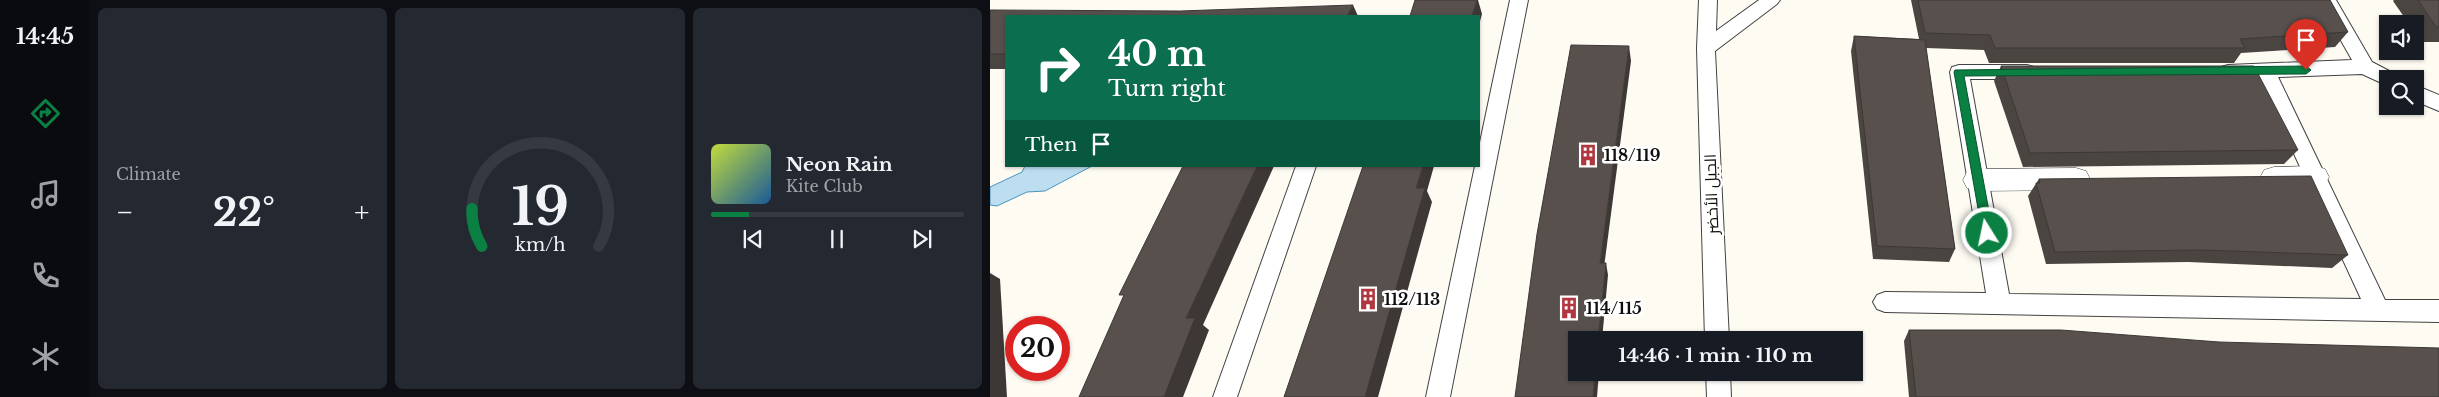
<!DOCTYPE html>
<html lang="en">
<head>
<meta charset="utf-8">
<style>
  body { margin:0; font-family:"Libre Baskerville",Cairo,serif; background:#242831; color:#f1f3f6; height:100vh; display:flex; flex-direction:column; font-size:19px; white-space:nowrap }
  * { box-sizing:border-box; margin:0 }
  p { font-size:16px; color:#9ea1a6 }
  .icon { flex:none; width:28px; height:28px; fill:none; stroke:currentColor; stroke-width:2; stroke-linecap:round; stroke-linejoin:round }
  .map { position:relative; flex:1; overflow:hidden }
  .drawer { display:flex; flex-direction:column; gap:8px; padding:8px; background:#0d0f14; width:900px }
  .drawer>* { flex:none }
  .banner { position:absolute; left:15px; top:15px; width:475px; height:152px; border-radius:0px; box-shadow:0 1px 4px #0004; background:#0b6e4f; color:#fff; overflow:hidden }
  .controls { position:absolute; left:1389px; top:15px; display:grid; gap:10px }
  .controls a { display:grid; place-items:center; width:45px; height:45px; border-radius:0px; background:#171b24; box-shadow:0 1px 4px #0004; font-size:25px }
  .speed { position:absolute; left:15px; top:316px; display:flex; gap:10px; font-size:25px; font-weight:700; text-align:center }
  .speed>* { display:grid; place-content:center; width:65px; height:65px; border-radius:50%; background:#171b24; box-shadow:0 1px 4px #0004; line-height:1 }
  .speed .limit { border:8px solid #d22; background:#fff; color:#111 }
  .pin { position:absolute; display:grid; place-items:center; width:42px; height:42px; color:#fff; margin:-51px -21px; border-radius:50% 50% 50% 0; rotate:-45deg; box-shadow:0 0 5px #0007 }
  .pin .icon { rotate:45deg }
  .me { position:absolute; width:55px; margin:-28px; rotate:350deg; stroke-linejoin:round; filter:drop-shadow(0 0 4px #0008) }
  .turn { display:flex; align-items:center; gap:18px; height:105px; padding:0 20px; font-size:22px }
  .turn .icon { width:65px; height:65px; stroke-width:2.5 }
  .turn b { display:block; font-size:35px; line-height:42px }
  .then { display:flex; align-items:center; height:48px; padding:0 20px; background:#0003; gap:10px; font-size:19px }
  .big { font-size:38px; font-weight:800; line-height:1.1 }
  .drawer .widget { flex:1; display:flex; flex-direction:column; justify-content:center; gap:8px; min-width:0; padding:0 18px; border-radius:8px; background:#242831 }
  .drawer .dial { align-items:center; gap:0 }
  .dial svg { height:130px; overflow:visible; fill:none; stroke:#363941; stroke-width:7; stroke-linecap:round; text-anchor:middle }
  .dial text { fill:#f1f3f6; stroke:none }
  .song { display:flex; align-items:center; gap:15px }
  .cover { width:60px; height:60px; border-radius:8px; background:linear-gradient(135deg,hsl(70 70% 55%),hsl(210 70% 35%)) }
  .played { height:5px; border-radius:2px; background:linear-gradient(90deg,#0b8043 15%,#363941 15%) }
  .keys { display:flex; justify-content:space-around; direction:ltr }
  .heat { display:flex; justify-content:space-between; align-items:center; font-size:28px; direction:ltr }
  .drawer .tiles { flex:1; display:grid; gap:8px; grid-template-columns:repeat(3,1fr) }
  .trip { position:absolute; left:578px; top:331px; width:295px; height:50px; border-radius:0px; background:#171b24; box-shadow:0 1px 4px #0004; font-weight:800; line-height:50px; text-align:center }
  main { display:flex; flex:1; min-height:0 }
  .tabs { display:flex; flex-direction:column; width:90px; justify-content:space-around; align-items:center; background:#090b0e; color:#9ea1a6 }
  .tabs .icon { width:35px; height:35px }
  .tabs .selected { color:#0b8043 }
  .tabs b { font-size:22px; color:#f1f3f6 }
  .map>svg:first-child { display:block }
</style>
</head>
<body>
<main>
<nav class="tabs">
<b>14:45</b>
<svg class="icon selected" aria-label="directions" viewBox="0 0 24 24"><path d="M12 3l9 9-9 9-9-9zM9 14v-3h6M13 9l2 2-2 2"/></svg>
<svg class="icon" aria-label="music" viewBox="0 0 24 24"><path d="M9 18V5l10-2v13"/><circle cx="6" cy="18" r="3"/><circle cx="16" cy="16" r="3"/></svg>
<svg class="icon" aria-label="phone" viewBox="0 0 24 24"><path d="M5 4h4l2 5-3 2q2 4 5 5l2-3 5 2v4C11 20 4 13 5 4z"/></svg>
<svg class="icon" aria-label="climate" viewBox="0 0 24 24"><path d="M12 3v18M4 7l16 10M4 17L20 7"/></svg>
</nav>
<section class="drawer">
<div class="tiles">
<div class="widget"><p>Climate</p>
<div class="heat"><a>−</a><b class="big">22°</b><a>+</a></div>
</div>
<div class="widget dial"><svg viewBox="0 0 100 80">
<path d="M14 69A42 42 0 1 1 86 69"/>
<path d="M14 69A42 42 0 0 1 8 46" stroke="#0b8043"/>
<text x="50" y="56" font-size="32" font-weight="700">19</text>
<text x="50" y="72" font-size="11">km/h</text>
</svg></div>
<div class="widget">
<div class="song"><i class="cover"></i><div><b>Neon Rain</b><p>Kite Club</p></div></div>
<div class="played"></div>
<div class="keys"><svg class="icon" aria-label="previous" viewBox="0 0 24 24"><path d="M18 5L8 12l10 7zM5 5v14"/></svg><svg class="icon" aria-label="pause" viewBox="0 0 24 24"><path d="M8 5v14M16 5v14"/></svg><svg class="icon" aria-label="next" viewBox="0 0 24 24"><path d="M6 5l10 7-10 7zM19 5v14"/></svg></div>
</div>
</div>
</section>
<div class="map">
<svg width="1449" height="397" viewBox="0 0 1449 397">
  <rect width="100%" height="100%" fill="#fefbf3"/>
  <polygon fill="#bddef0" stroke="#4c93be" points="35,166 102,166 55,191 37,192 7,206 0,205 0,187 32,172"/>
  <g fill="none" stroke-linecap="round" stroke-linejoin="round">
    <g stroke="#424242" stroke-width="2">
      <g id="lane">
        <polygon points="520,0 538,0 460,397 436,397 485,166 489,166 489,147"/>
        <polygon points="709,0 727,0 726,31 769,0 790,0 787,4 725,51 739,340 715,340 707,48"/>
        <polygon points="1328,0 1346,0 1382,62 1405,74 1407,79 1398,79 1398,86 1372,74 1288,77 1395,300 1449,300 1449,322 895,312 887,309 883,302 887,295 895,292 996,293 960,72 962,67 969,65 1037,65 1044,67 1046,72 1044,77 1037,79 980,79 1019,294 1371,299 1269,78 1238,79 1231,77 1229,72 1231,67 1238,65 1362,60"/>
        <polygon points="1425,85 1449,95 1449,111 1425,101"/>
        <polygon points="306,166 326,166 247,397 223,397"/>
        <polygon points="716,372 740,372 741,397 717,397"/>
      </g>
    </g>
    <g stroke="#424242" stroke-width="1">
      <g id="street">
        <path d="M1325 166 1335 169 1339 177 1335 185C1317 191 1292 192 1274 186L1270 178 1274 170 1284 167Z"/>
        <polygon points="1086,168 1096,171 1100,179 1096,187 1086,190 987,191 977,188 973,180 977,172 987,169"/>
      </g>
    </g>
    <use href="#lane" fill="#fff" fill-rule="evenodd"/>
    <use href="#street" fill="#fff" fill-rule="evenodd"/>
  </g>
  <g fill="#4b4542">
    <polygon points="921,0 1340,0 1358,32 1345,47 1251,53 1244,63 999,63 994,50 936,48 965,249 959,262 883,259 861,51 864,36 929,39"/>
    <polygon points="1404,0 1449,0 1449,42 1431,42 1425,33 1425,24 1419,24 1403,1"/>
    <polygon points="0,10 16,16 16,69 0,69"/>
    <polygon points="1011,66 1308,150 1294,164 1033,167 1004,81"/>
    <polygon points="1049,179 1358,255 1342,268 1198,262 1056,264 1038,196"/>
    <polygon points="919,330 1229,342 1449,397 919,397 914,341"/>
  </g>
  <g fill="#3d3836">
    <polygon points="487,0 488,0 492,14 489,25 489,16 482,16"/>
    <polygon points="363,5 368,16 357,16"/>
    <polygon points="639,46 641,61 613,275 610,263"/>
    <polygon points="267,166 284,166 213,325 219,330 193,397 174,397 196,318"/>
    <polygon points="433,166 444,166 437,191 442,202 388,397 375,397 426,188"/>
    <polygon points="616,263 618,275 612,340 608,340"/>
    <polygon points="0,273 10,279 17,397 0,397"/>
    <polygon points="605,372 609,372 607,397 603,397"/>
  </g>
  <g fill="#57504d" stroke="#3d3836">
    <polygon points="425,0 487,0 482,16 420,16"/>
    <polygon points="928,0 1340,0 1358,32 1250,39 1255,48 1005,48 1000,35 935,33"/>
    <polygon points="1428,0 1449,0 1449,27 1446,27"/>
    <polygon points="363,5 357,16 16,16 16,54 0,54 0,10 190,11"/>
    <polygon points="864,36 935,40 965,249 887,246"/>
    <polygon points="581,45 639,46 610,263 616,263 608,340 586,340 586,372 605,372 603,397 525,397 547,234"/>
    <polygon points="1011,66 1264,66 1308,150 1040,153"/>
    <polygon points="193,166 267,166 196,318 205,318 174,397 89,397 134,295 129,295"/>
    <polygon points="373,166 433,166 426,188 435,188 375,397 294,397"/>
    <polygon points="1321,176 1358,255 1210,250 1065,252 1046,183 1050,183 1049,179"/>
    <polygon points="919,330 1071,330 1229,342 1449,348 1449,397 926,397"/>
  </g>
  <polygon fill="#0b8043" stroke="#07532c" points="1316,66 1321,70 1316,74 974,76 1003,233 1001,237 993,237 964,72 965,70"/>
  <defs>
    <g id="building-bare" transform="scale(1.725)"><path d="M-4-6H4V6H1V3H-1V6H-4ZM-2.5-4.3h1.7v1.8h-1.7ZM.8-4.3h1.7v1.8H.8ZM-2.5-1h1.7V.8h-1.7ZM.8-1h1.7V.8H.8Z" fill="#b0363f" stroke="#fff" stroke-width="2.5" paint-order="stroke"/></g>
  </defs>
  <g fill-rule="evenodd">
    <use href="#building-bare" x="598" y="155"/>
    <use href="#building-bare" x="378" y="299"/>
    <use href="#building-bare" x="579" y="308"/>
  </g>
  <g text-anchor="middle" stroke-width="5" stroke-linejoin="round" paint-order="stroke">
    <g font-size="16" font-weight="bold" fill="#0f0f0f" stroke="#fff" text-anchor="start">
      <text x="614" y="161">118/119</text>
      <text x="394" y="305">112/113</text>
      <text x="596" y="314">114/115</text>
    </g>
    <g font-size="16" fill="#0f0f0f" stroke="#fff">
      <text transform="translate(721 194) rotate(-92)" y="6">الجبل الأخضر</text>
    </g>
  </g>
</svg>
<div class="controls">
<a><svg class="icon" aria-label="sound" viewBox="0 0 24 24"><path d="M4 9h4l5-4v14l-5-4H4zM17 9q2 3 0 6"/></svg></a>
<a><svg class="icon" aria-label="search" viewBox="0 0 24 24"><circle cx="10" cy="10" r="6"/><path d="M15 15l6 6"/></svg></a>
</div>
<div class="speed"><div class="limit">20</div></div>
<div class="pin" style="left:1316px;top:70px;background:#d93025"><svg class="icon" aria-label="arrive" viewBox="0 0 24 24"><path d="M6 21V4h12l-3 4 3 4H6"/></svg></div>
<svg class="me" style="left:997px;top:233px" viewBox="-20 -20 40 40"><circle r="17" fill="#0b8043" stroke="#fff" stroke-width="3"/><path d="M0-11L8 9 0 5-8 9z" fill="#fff"/></svg>
<div class="trip">14:46 · 1 min · 110 m</div>
<div class="banner">
<div class="turn"><svg class="icon" aria-label="right" viewBox="0 0 24 24"><path d="M7 20v-9h11M14 6l5 5-5 5"/></svg><div><b>40 m</b>Turn right</div></div>
<div class="then">Then<svg class="icon" aria-label="arrive" viewBox="0 0 24 24"><path d="M6 21V4h12l-3 4 3 4H6"/></svg></div>
</div>
</div>
</main>
</body>
</html>
